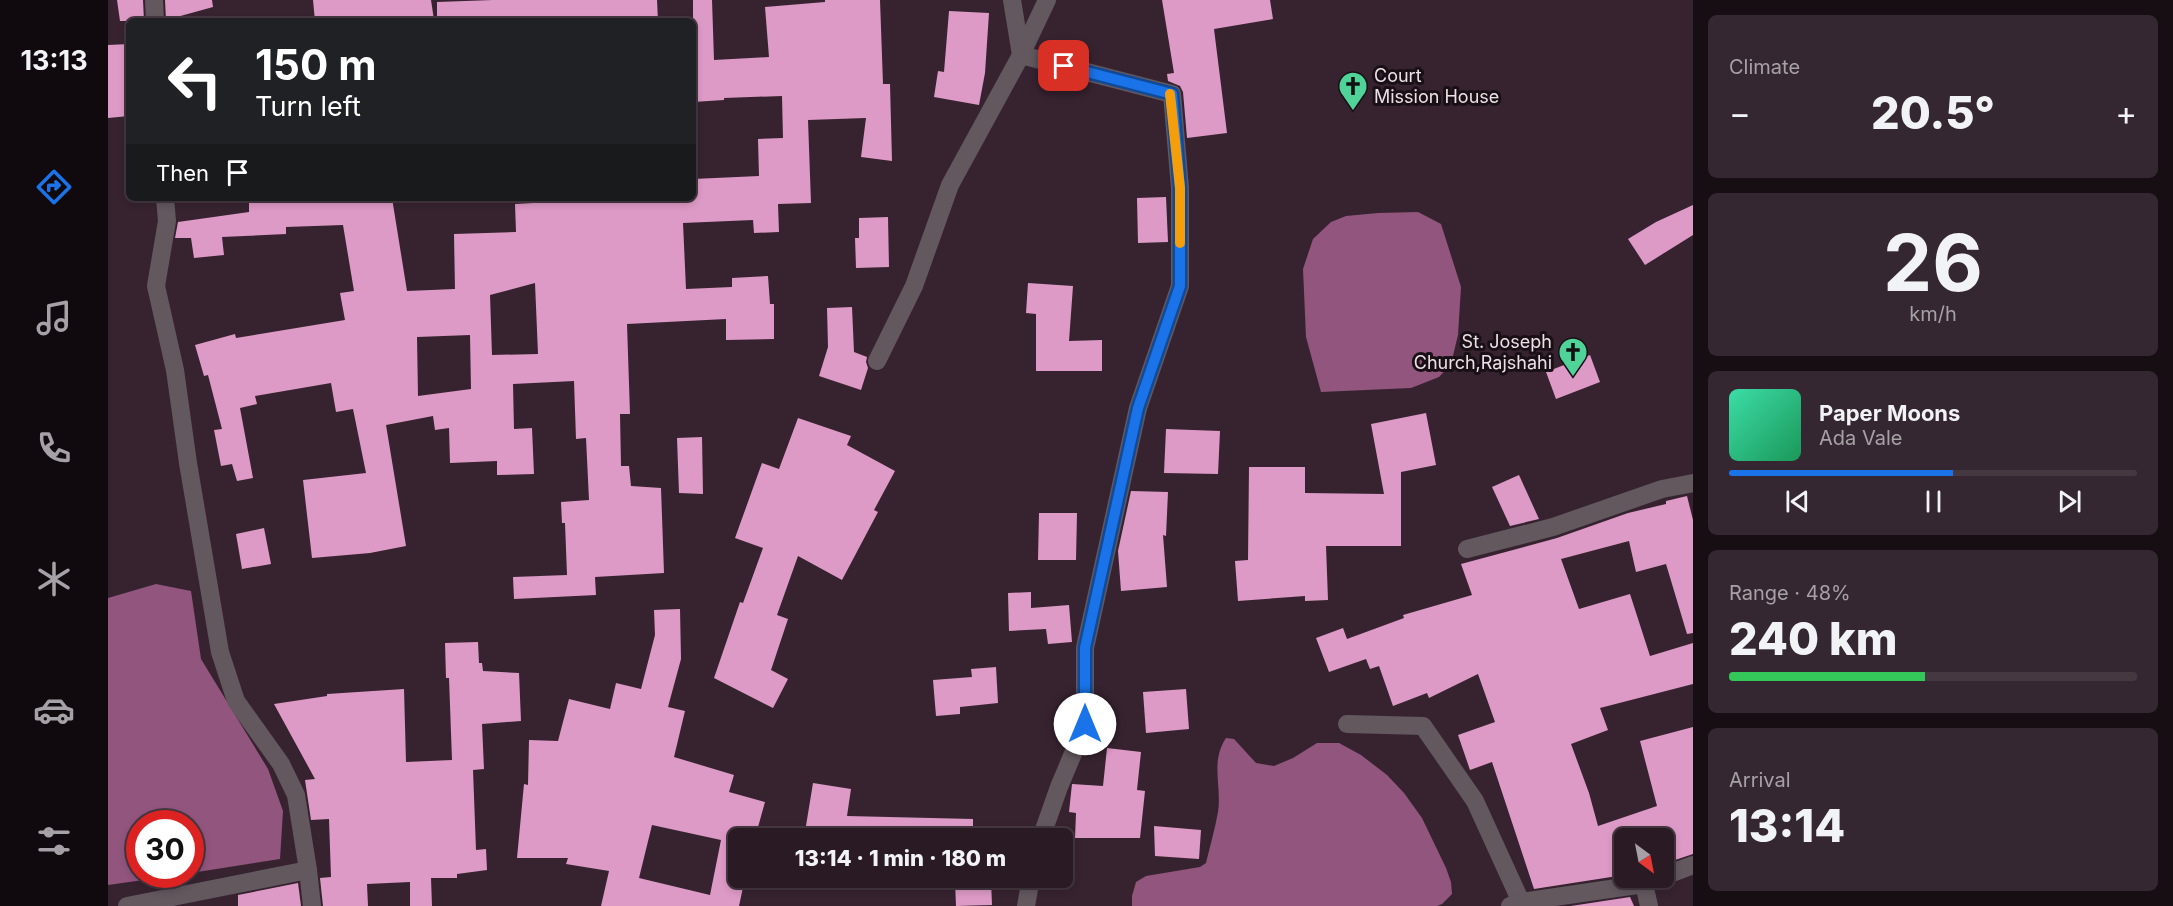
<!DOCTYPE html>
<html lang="en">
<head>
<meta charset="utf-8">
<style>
  body { margin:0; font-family:Inter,sans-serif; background:#352731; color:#f1f3f6; height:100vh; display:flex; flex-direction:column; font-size:22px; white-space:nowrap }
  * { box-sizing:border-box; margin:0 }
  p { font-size:20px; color:#a5a1a6 }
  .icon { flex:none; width:33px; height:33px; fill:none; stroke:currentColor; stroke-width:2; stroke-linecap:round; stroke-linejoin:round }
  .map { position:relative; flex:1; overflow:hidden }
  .sheet { display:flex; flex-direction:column; gap:15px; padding:15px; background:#170e14; width:480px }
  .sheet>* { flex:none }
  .hud { position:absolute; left:18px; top:18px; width:570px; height:183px; border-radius:9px; box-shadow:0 3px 9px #0003,0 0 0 2px #453841; background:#202124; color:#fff; overflow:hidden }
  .needle { width:39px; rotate:148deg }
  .buttons { position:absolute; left:1506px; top:828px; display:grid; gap:12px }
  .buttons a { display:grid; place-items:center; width:60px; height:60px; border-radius:9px; background:#291a24; box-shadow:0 3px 9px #0003,0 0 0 2px #453841; font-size:30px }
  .speed { position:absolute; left:18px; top:810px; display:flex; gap:12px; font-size:30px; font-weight:700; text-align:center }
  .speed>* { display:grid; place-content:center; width:78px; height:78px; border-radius:50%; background:#291a24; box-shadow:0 3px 9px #0003,0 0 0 2px #453841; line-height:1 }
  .speed .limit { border:9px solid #d22; background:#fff; color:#111 }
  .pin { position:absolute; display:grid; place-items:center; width:51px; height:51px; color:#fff; margin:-26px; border-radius:12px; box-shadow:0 3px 9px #0006 }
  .me { position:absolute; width:66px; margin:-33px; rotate:0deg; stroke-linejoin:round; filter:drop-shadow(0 0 4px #0008) }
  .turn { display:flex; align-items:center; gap:21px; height:126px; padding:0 30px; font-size:27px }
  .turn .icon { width:78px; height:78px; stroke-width:2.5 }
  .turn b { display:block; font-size:42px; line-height:51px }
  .then { display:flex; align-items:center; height:57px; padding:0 30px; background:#0003; gap:12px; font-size:22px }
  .big { font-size:45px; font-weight:800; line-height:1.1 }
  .sheet .widget { flex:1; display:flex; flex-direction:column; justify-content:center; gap:9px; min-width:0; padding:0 21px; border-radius:9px; background:#352731 }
  .sheet .dial { align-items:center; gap:0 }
  .dial b { font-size:78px; line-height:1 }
  .song { display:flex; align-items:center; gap:18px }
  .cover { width:72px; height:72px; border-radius:9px; background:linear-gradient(135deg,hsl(160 70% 55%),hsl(150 70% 35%)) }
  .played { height:6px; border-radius:3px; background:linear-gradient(90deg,#1a73e8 55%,#453841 55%) }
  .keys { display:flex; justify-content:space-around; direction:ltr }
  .heat { display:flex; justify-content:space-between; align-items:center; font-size:33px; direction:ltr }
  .charge { height:9px; border-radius:4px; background:linear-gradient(90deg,#34c759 48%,#453841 0) }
  .trip { position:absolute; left:620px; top:828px; width:345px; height:60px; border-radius:9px; background:#291a24; box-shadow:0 3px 9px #0003,0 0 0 2px #453841; font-weight:800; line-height:60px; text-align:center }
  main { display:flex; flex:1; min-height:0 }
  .menu { display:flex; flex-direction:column; width:108px; justify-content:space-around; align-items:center; background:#100a0e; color:#a5a1a6 }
  .menu .icon { width:42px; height:42px }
  .menu .selected { color:#1a73e8 }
  .menu b { font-size:27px; color:#f1f3f6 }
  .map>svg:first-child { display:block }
</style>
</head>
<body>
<main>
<nav class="menu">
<b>13:13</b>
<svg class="icon selected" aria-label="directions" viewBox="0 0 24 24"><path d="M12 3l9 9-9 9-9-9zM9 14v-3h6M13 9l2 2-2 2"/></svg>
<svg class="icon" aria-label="music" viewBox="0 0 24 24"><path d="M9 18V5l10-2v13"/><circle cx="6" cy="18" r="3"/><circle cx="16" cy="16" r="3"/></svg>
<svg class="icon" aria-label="phone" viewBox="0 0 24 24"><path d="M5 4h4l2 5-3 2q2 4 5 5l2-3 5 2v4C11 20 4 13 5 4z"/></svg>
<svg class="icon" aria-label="climate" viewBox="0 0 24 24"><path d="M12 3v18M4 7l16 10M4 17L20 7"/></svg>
<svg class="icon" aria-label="car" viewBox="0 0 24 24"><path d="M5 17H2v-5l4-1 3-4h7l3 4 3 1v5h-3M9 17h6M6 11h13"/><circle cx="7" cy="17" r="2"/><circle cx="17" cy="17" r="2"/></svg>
<svg class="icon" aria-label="filters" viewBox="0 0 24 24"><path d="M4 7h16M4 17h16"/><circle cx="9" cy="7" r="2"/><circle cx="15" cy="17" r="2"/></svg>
</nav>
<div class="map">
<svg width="1585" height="906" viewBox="0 0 1585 906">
  <rect width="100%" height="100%" fill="#372330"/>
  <g fill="#92557e">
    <polygon points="1310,212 1333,224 1353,287 1350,335 1343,364 1331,377 1303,388 1213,392 1198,337 1195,269 1205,239 1223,222 1238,216 1270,213"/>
    <polygon points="48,584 83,591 93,659 160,769 175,811 172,859 83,873 82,824 32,824 32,874 71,875 0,885 0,598"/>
    <path d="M1118 738 1126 739 1148 763 1166 766 1185 758 1209 743H1231L1253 755 1279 775 1296 793 1314 818 1338 868 1343 882 1344 894 1334 904 1329 906H1024V896L1028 882 1038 876 1092 867 1098 863C1102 846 1107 829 1110 812 1114 786 1102 762 1118 738Z"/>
  </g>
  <g fill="#dd9ac6" fill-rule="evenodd">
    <polygon points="9,0 35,0 36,21 12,21"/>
    <polygon points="57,0 104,0 105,7 58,20"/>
    <polygon points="205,0 323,0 326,20 207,21"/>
    <polygon points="385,0 549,0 550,21 329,21 329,2"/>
    <path d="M585 0H604L606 60 661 57 657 7 717 2V0H772L775 84H782L784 161 753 157 758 118 700 120 703 203 670 204 671 232 646 233 645 220 575 223 578 289 624 287V278L660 276 662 304H666V339L618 340V319L519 324 522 414H512L513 466H521L523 486 553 488 556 573 487 577 488 595 406 599 405 577 459 575 457 523H454L453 502 481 500 478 438 468 439 466 381 405 384 406 429 424 428 426 474 389 475V461L342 463 341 428 327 430 325 416 278 425 298 546 262 553 204 558 195 480 258 473 245 409 228 412 223 383 147 396 149 404 132 408 145 478 129 481 124 464 113 466 106 430 114 429 100 375 96 376 87 345 127 334 128 338 237 320 232 293 246 291 235 225 178 227V234L114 237 116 255 86 258 83 238H67L70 222 141 212V198H284L299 291 347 289 346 234 408 232 407 204 483 200V198H585V179L651 176 650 139 675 138 674 96 616 98V100L585 102ZM427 283 430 354 384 355 382 295ZM362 335 363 389 310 396 309 337Z"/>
    <polygon points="1054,0 1162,0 1165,19 1106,29 1119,133 1079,138 1075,92 1072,86 1060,81 1059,74 1066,73"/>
    <polygon points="841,11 881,13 877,73 871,105 826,97 830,71 836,72"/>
    <polygon points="21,44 21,116 0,118 0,45"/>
    <polygon points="1058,197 1060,242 1030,243 1029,198"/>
    <polygon points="1585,205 1585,235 1537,265 1520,239 1548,222"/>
    <polygon points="780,217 781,267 748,268 747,238 751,238 751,218"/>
    <polygon points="920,283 965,286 961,341 994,340 994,371 928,371 928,314 918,313"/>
    <polygon points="744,307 746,352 759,357 758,362 760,368 753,390 711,376 720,347 719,308"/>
    <polygon points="1482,355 1492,382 1448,399 1438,372"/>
    <polygon points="1318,413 1328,465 1293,472 1293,546 1218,546 1220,600 1197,601 1197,596 1130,601 1127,561 1140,560 1141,467 1197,467 1197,493 1276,494 1263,424"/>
    <polygon points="690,418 743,436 739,445 787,471 766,510 770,512 734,580 690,556 669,615 680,619 663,670 680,679 665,708 606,678 632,602 635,603 655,548 627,538 654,463 671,469"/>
    <polygon points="1058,429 1112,431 1110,474 1056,473"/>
    <polygon points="594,437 595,494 571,493 569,438"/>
    <polygon points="1411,475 1431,519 1402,526 1384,487"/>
    <polygon points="1023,491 1060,492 1058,536 1055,535 1059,587 1013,591 1010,551"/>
    <polygon points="1579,496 1585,520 1585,633 1579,634 1558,564 1528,572 1521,541 1453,559 1471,609 1522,594 1542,656 1585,643 1585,684 1492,708 1500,730 1463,744 1481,793 1490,826 1549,806 1532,741 1585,727 1585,854 1567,860 1560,838 1516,838 1516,875 1426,889 1384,762 1362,770 1350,735 1387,722 1370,674 1321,698 1319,693 1285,706 1271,666 1262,669 1258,659 1221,672 1208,638 1235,628 1239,639 1296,618 1295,615 1364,595 1353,564 1449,538 1520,513 1558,504 1558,501"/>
    <polygon points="931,513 969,513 968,560 930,560"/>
    <polygon points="156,528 163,564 134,569 128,534"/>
    <polygon points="923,592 923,608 961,605 964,642 940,644 938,629 901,631 900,593"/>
    <path d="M572 609 573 659 560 707 577 711 566 757 626 775 621 792 657 802 647 838H630V878H637L631 906H493L501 871 458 864 460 858H409L416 784 420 785 421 740 450 741 461 699 502 709 508 683 533 689 547 635 546 610ZM544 825 613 840 602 895 531 878Z"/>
    <polygon points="370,642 371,663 374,663 375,671 411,673 413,721 374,724 376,769 365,770 368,850 378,849 379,870 349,874 349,878 323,878 324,906 302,906 302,882 259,884 260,906 215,906 212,878 223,877 221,819 203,820 197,780 207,779 166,704 219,696 219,694 296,689 298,762 344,760 341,678 338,678 337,643"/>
    <polygon points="888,667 890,703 852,707 852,714 828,716 825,680 864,677 863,669"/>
    <polygon points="1078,689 1081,729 1038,733 1035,692"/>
    <polygon points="999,748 1033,752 1029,790 1037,791 1032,838 967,838 968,813 961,812 964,784 995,786"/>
    <polygon points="705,783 743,789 739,816 865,819 865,838 696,838"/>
    <polygon points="1046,826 1093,830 1091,859 1047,856"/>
    <polygon points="883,881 884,905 848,906 847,882"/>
    <polygon points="190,883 193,906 130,906 130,895"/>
    <polygon points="1522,897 1526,906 1463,906"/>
  </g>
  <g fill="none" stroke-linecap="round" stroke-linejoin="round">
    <g stroke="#62585e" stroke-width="18">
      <polyline points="46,0 47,21"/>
      <polyline points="57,198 59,221 48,286 67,370 80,463 112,652 128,701 173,764 188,795 200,870 204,906"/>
      <polyline points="769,361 806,286 842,185 913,55 904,0"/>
      <polyline points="1359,549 1445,527 1554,489 1585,483"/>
      <polyline points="1239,724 1315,726 1367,801 1413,902"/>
      <polyline points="933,838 951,787 977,725 977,648 1030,408 1072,286 1072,188 1064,94 913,55 939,0"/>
      <polyline points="1556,876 1585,865"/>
      <polyline points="19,906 200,870"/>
      <polyline points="918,906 923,878"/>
      <polyline points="1402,906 1413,902 1536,884"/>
      <polyline points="1541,906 1536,884 1552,878"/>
    </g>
  </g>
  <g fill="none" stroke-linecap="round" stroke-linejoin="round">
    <g stroke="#114b97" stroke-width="15">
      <polyline id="route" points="956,66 1064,94 1072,188 1072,286 1030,408 977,648 977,724"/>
    </g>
    <use href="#route" stroke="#1a73e8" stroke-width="10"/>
    <polyline stroke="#f59e0b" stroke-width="10" points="1062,94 1072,188 1072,243"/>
  </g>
  <defs>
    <g id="church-pin" transform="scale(1.5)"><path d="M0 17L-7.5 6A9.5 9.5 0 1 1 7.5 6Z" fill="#50d398" stroke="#191016"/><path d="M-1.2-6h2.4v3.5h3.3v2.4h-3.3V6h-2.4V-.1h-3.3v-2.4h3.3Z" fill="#111"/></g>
  </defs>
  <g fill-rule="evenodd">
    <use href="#church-pin" x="1245" y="86"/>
    <use href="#church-pin" x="1465" y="352"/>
  </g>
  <g text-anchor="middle" stroke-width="6" stroke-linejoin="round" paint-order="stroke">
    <g font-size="18" fill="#eddfe7" stroke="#191016" text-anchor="start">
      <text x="1266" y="82">Court<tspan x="1266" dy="21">Mission House</tspan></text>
      <text x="1444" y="348" text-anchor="end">St. Joseph<tspan x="1444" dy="21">Church,Rajshahi</tspan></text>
    </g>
  </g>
</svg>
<div class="buttons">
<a><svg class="needle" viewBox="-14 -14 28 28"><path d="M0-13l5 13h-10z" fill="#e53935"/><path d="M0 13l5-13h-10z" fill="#a5a1a6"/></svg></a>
</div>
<div class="speed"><div class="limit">30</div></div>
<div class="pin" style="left:956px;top:66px;background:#d93025"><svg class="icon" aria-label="arrive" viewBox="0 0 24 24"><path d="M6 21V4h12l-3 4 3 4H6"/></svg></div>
<svg class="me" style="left:977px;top:724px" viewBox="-20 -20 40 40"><circle r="19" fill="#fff"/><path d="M0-13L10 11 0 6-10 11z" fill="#1a73e8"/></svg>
<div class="trip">13:14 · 1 min · 180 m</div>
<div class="hud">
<div class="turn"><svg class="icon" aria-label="left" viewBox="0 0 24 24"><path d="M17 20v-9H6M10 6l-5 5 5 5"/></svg><div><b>150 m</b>Turn left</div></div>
<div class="then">Then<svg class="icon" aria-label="arrive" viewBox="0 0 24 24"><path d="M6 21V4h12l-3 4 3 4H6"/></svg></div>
</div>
</div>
<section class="sheet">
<div class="widget"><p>Climate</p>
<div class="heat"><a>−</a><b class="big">20.5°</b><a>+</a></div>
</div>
<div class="widget dial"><b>26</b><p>km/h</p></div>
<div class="widget">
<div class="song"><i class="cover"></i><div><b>Paper Moons</b><p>Ada Vale</p></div></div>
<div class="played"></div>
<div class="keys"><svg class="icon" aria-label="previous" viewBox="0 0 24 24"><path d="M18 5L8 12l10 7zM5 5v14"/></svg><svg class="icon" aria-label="pause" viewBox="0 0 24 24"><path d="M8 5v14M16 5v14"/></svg><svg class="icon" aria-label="next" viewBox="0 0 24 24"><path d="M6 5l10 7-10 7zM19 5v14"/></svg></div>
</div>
<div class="widget"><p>Range · 48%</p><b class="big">240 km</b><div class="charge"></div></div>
<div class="widget"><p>Arrival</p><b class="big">13:14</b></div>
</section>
</main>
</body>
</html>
